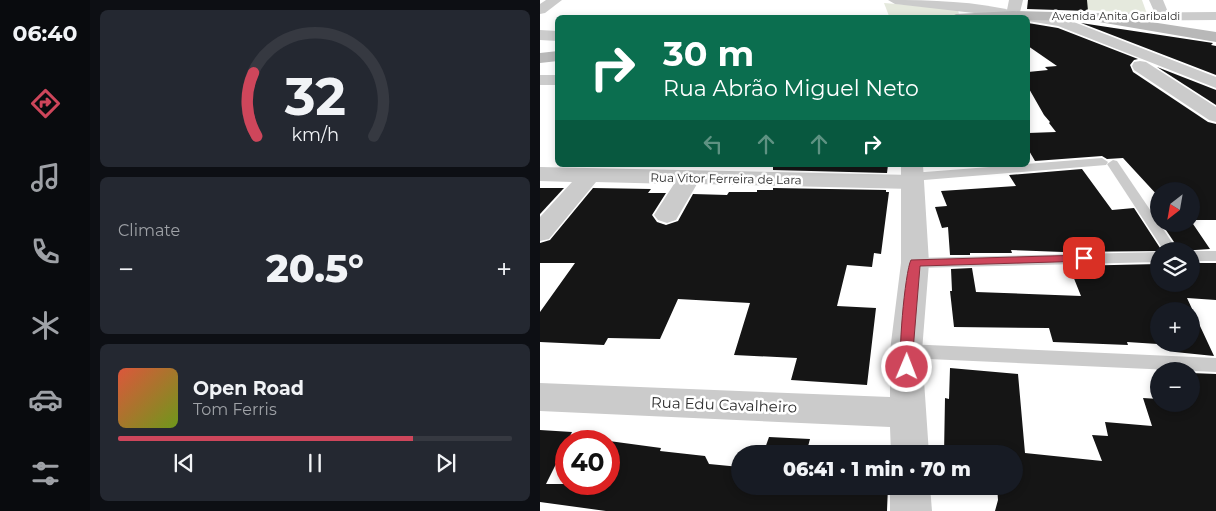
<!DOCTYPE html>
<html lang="en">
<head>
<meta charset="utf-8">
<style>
  body { margin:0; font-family:Montserrat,sans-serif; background:#242831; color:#f1f3f6; height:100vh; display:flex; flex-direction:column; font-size:19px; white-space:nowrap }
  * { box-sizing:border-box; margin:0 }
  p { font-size:16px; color:#9ea1a6 }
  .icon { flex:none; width:28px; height:28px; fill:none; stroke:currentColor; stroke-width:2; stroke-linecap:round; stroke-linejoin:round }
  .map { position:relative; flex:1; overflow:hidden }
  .side { display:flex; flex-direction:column; gap:10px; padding:10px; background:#0d0f14; width:450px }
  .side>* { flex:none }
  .top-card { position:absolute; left:15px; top:15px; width:475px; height:152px; border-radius:8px; box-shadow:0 2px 8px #0003; background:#0b6e4f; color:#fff; overflow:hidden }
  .needle { width:32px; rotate:211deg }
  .fabs { position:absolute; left:610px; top:182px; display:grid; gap:10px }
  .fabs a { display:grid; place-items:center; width:50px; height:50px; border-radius:50%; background:#171b24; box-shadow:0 2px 8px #0003; font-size:25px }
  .speed { position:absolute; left:15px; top:430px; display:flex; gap:10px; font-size:25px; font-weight:700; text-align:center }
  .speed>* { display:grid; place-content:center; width:65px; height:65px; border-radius:50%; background:#171b24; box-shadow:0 2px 8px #0003; line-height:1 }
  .speed .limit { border:8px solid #d22; background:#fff; color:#111 }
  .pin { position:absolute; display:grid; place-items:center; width:42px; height:42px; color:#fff; margin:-21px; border-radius:10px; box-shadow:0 2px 8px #0006 }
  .me { position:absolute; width:55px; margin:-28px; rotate:1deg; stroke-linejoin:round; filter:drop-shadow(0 0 4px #0008) }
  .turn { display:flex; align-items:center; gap:18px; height:105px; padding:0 25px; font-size:22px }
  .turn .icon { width:65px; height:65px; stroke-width:2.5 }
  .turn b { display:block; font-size:35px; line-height:42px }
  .lanes { display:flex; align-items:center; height:48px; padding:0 25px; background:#0003; justify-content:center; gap:25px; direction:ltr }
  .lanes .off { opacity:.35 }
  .big { font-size:38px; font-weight:800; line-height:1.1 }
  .side .card { flex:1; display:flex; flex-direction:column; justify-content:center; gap:8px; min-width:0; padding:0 18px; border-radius:8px; background:#242831 }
  .side .dial { align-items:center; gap:0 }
  .dial svg { height:130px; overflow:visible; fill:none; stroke:#363941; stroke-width:7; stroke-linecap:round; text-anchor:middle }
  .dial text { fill:#f1f3f6; stroke:none }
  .song { display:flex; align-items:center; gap:15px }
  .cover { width:60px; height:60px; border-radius:8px; background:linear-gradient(135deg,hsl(10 70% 55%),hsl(80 70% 35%)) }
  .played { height:5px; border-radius:2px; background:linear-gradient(90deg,#ce465b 75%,#363941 75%) }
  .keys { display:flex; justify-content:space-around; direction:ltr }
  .heat { display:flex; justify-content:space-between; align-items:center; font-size:28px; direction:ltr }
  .trip { position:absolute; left:191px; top:445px; width:292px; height:50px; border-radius:25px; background:#171b24; box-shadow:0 2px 8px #0003; font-weight:800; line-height:50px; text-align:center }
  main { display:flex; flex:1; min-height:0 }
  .dock { display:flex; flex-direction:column; width:90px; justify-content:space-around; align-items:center; background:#090b0e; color:#9ea1a6 }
  .dock .icon { width:35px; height:35px }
  .dock .current { color:#ce465b }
  .dock b { font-size:22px; color:#f1f3f6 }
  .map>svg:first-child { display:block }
</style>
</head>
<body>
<main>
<nav class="dock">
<b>06:40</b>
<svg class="icon current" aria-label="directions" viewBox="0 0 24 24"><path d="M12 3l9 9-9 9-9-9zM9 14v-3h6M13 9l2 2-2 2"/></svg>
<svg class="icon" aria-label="music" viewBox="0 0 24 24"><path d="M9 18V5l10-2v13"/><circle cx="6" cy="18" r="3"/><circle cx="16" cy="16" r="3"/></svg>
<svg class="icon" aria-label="phone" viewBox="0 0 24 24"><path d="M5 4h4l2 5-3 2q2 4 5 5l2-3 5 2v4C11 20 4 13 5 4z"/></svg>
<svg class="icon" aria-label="climate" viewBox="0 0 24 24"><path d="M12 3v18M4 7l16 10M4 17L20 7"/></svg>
<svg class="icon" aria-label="car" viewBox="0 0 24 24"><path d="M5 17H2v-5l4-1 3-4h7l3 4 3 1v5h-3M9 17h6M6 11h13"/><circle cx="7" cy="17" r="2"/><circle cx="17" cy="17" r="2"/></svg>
<svg class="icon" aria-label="filters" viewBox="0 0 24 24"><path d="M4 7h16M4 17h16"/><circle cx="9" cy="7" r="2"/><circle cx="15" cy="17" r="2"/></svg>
</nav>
<section class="side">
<div class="card dial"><svg viewBox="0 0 100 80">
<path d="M14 69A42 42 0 1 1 86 69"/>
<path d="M14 69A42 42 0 0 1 12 30" stroke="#ce465b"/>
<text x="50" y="56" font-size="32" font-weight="700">32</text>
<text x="50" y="72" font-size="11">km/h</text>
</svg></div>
<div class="card"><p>Climate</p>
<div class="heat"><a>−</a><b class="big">20.5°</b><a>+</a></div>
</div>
<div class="card">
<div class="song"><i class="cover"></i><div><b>Open Road</b><p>Tom Ferris</p></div></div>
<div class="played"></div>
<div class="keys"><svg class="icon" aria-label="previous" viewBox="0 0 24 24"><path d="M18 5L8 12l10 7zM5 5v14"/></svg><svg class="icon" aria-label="pause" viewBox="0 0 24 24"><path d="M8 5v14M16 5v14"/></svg><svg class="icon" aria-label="next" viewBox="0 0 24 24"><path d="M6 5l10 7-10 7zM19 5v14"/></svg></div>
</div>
</section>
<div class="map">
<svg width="676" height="511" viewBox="0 0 676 511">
  <rect width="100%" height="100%" fill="#fff"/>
  <g fill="#e5e9dd">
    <polygon points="547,0 602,0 607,14 547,10"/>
    <polygon points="344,3 418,9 419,15 349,16"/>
  </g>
  <g fill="#151515" fill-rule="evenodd">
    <polygon points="488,0 547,0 548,11 487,9"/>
    <polygon points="488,23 518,28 598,59 594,60 590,65 593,72 668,122 676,124 676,220 651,220 651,191 619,191 619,197 583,158 567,159 562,156 495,161 488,149 488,133 516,132 509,123 510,122 504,115 488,87 488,72 508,70 505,67 517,66 488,46"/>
    <polygon points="541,23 673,43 671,45 676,46 676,75"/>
    <polygon points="617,67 676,90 676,105"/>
    <polygon points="233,165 348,165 347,173 233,170"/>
    <polygon points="542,169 572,210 594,208 622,251 523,252 471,250 472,253 430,253 430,255 410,255 408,227 402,228 395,207 407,206 401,191 476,186 469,175"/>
    <polygon points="0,188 24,188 0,214"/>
    <polygon points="53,188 111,189 108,193 126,193 112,215 117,222 126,225 138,221 153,194 187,195 189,192 217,192 217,190 233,190 233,188 346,190 346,192 349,192 341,254 334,253 332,267 307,265 297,306 336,308 327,385 251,380 257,358 194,355 210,303 138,299 120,339 68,338 64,345 0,342 0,312 35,263 0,263 0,243 10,240"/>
    <polygon points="651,221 670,249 640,251 622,224 651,224"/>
    <path d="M651 263H676V300L647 298 674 356 635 352 633 345 587 342 588 345 513 342 509 328 414 327 410 291H412L411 269 432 268 436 292 541 296 529 266 619 264V284H651ZM619 311H651V344H619Z"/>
    <polygon points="410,368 478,374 485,453 562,461 552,435 568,436 565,422 612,426 603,398 619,399 619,404 651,404 651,373 676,374 676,511 455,511 458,500 457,486 475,486 475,454 404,454 405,398 409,399"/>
    <polygon points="0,430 32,432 6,484 69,484 69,441 121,448 120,451 165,456 169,464 200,467 200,486 348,486 347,511 66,511 0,502"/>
    <polygon points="229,437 270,439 266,454 223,454"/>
  </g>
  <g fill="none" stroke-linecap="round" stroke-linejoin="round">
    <g fill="#cbcbcb" fill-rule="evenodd">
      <polygon points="562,158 568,162 566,165 372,181 366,177 372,173"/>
      <polygon points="573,160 577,161 638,251 624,251 567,164"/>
      <rect x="651" y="251" width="25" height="10"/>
      <polygon points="619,252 619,262 375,268 370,266 367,263 370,260 375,258"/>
      <polygon points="366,344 676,358 676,372 366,358 360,356 357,351 360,346"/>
    </g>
    <g fill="#cbcbcb" fill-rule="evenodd">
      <polygon points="6,0 22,0 5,13 0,14 0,4"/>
      <polygon points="469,0 483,0 480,12 526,19 676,77 676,88 518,26 488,21 488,18 468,18 466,15"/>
      <polygon points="609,0 623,0 630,17 628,20 618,20"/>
      <polygon points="600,61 606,62 676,107 676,122 669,120 594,70 592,66 594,62"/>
      <rect x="0" y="75" width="18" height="10"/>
      <polygon points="0,167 372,175 380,177 384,182 380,187 372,189 157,184 136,220 127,223 118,220 114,215 134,184 56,182 9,239 0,241 0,217 32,182 0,181"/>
    </g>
    <g fill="#cbcbcb" fill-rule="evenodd">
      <path d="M348 0C392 0 435 1 478 12L480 15 478 18 355 4Z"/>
      <polygon points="676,12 676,20 553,21 546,17 553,13"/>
      <polygon points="0,30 18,31 18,41 0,40"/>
      <polygon points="361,165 383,165 389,263 382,351 389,454 351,454 350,427 0,411 0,383 350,397 350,351 361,263"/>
      <polygon points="350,486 390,486 392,511 350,511"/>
    </g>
    <g fill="#b8b8b8" fill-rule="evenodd">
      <polygon points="473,11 553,13 676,32 676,42 553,21 488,20 488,18 409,18 416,14"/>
      <polygon points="18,51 18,61 0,63 0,53"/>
    </g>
  </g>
  <path fill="#ce465b" stroke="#862e3b" d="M544 255 549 258 548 261 380 266 373 351 374 367 372 370 367 372 362 370C357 361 365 271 371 260Z"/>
  <g text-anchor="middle" stroke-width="5" stroke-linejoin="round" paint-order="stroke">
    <g font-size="11" fill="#2e2e2e" stroke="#fff">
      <text x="576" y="20">Avenida Anita Garibaldi</text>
    </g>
    <g font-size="12" fill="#2e2e2e" stroke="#fff">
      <text transform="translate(186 179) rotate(1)" y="4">Rua Vitor Ferreira de Lara</text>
    </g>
    <g font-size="15" fill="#2e2e2e" stroke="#fff">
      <text transform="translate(184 405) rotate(2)" y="5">Rua Edu Cavalheiro</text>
    </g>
  </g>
</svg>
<div class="fabs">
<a><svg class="needle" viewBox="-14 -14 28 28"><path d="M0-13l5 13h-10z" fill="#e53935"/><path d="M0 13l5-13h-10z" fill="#9ea1a6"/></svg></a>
<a><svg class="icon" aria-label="layers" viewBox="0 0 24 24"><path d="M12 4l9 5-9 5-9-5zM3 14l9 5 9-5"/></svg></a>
<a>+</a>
<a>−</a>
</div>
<div class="speed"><div class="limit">40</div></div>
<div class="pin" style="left:544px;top:258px;background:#d93025"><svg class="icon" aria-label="arrive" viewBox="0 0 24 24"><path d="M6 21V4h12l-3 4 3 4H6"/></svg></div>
<svg class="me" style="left:367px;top:367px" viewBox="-20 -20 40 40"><circle r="17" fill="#ce465b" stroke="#fff" stroke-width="3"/><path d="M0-11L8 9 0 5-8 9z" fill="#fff"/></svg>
<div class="trip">06:41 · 1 min · 70 m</div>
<div class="top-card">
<div class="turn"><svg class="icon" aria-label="right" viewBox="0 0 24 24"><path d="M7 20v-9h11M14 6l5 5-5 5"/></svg><div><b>30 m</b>Rua Abrão Miguel Neto</div></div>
<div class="lanes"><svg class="icon off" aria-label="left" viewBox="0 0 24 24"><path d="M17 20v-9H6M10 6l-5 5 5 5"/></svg><svg class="icon off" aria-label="ahead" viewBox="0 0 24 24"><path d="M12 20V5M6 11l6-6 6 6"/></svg><svg class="icon off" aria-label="ahead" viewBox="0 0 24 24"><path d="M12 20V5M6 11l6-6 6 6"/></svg><svg class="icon" aria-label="right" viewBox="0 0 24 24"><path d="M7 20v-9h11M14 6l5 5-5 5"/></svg></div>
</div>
</div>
</main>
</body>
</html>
